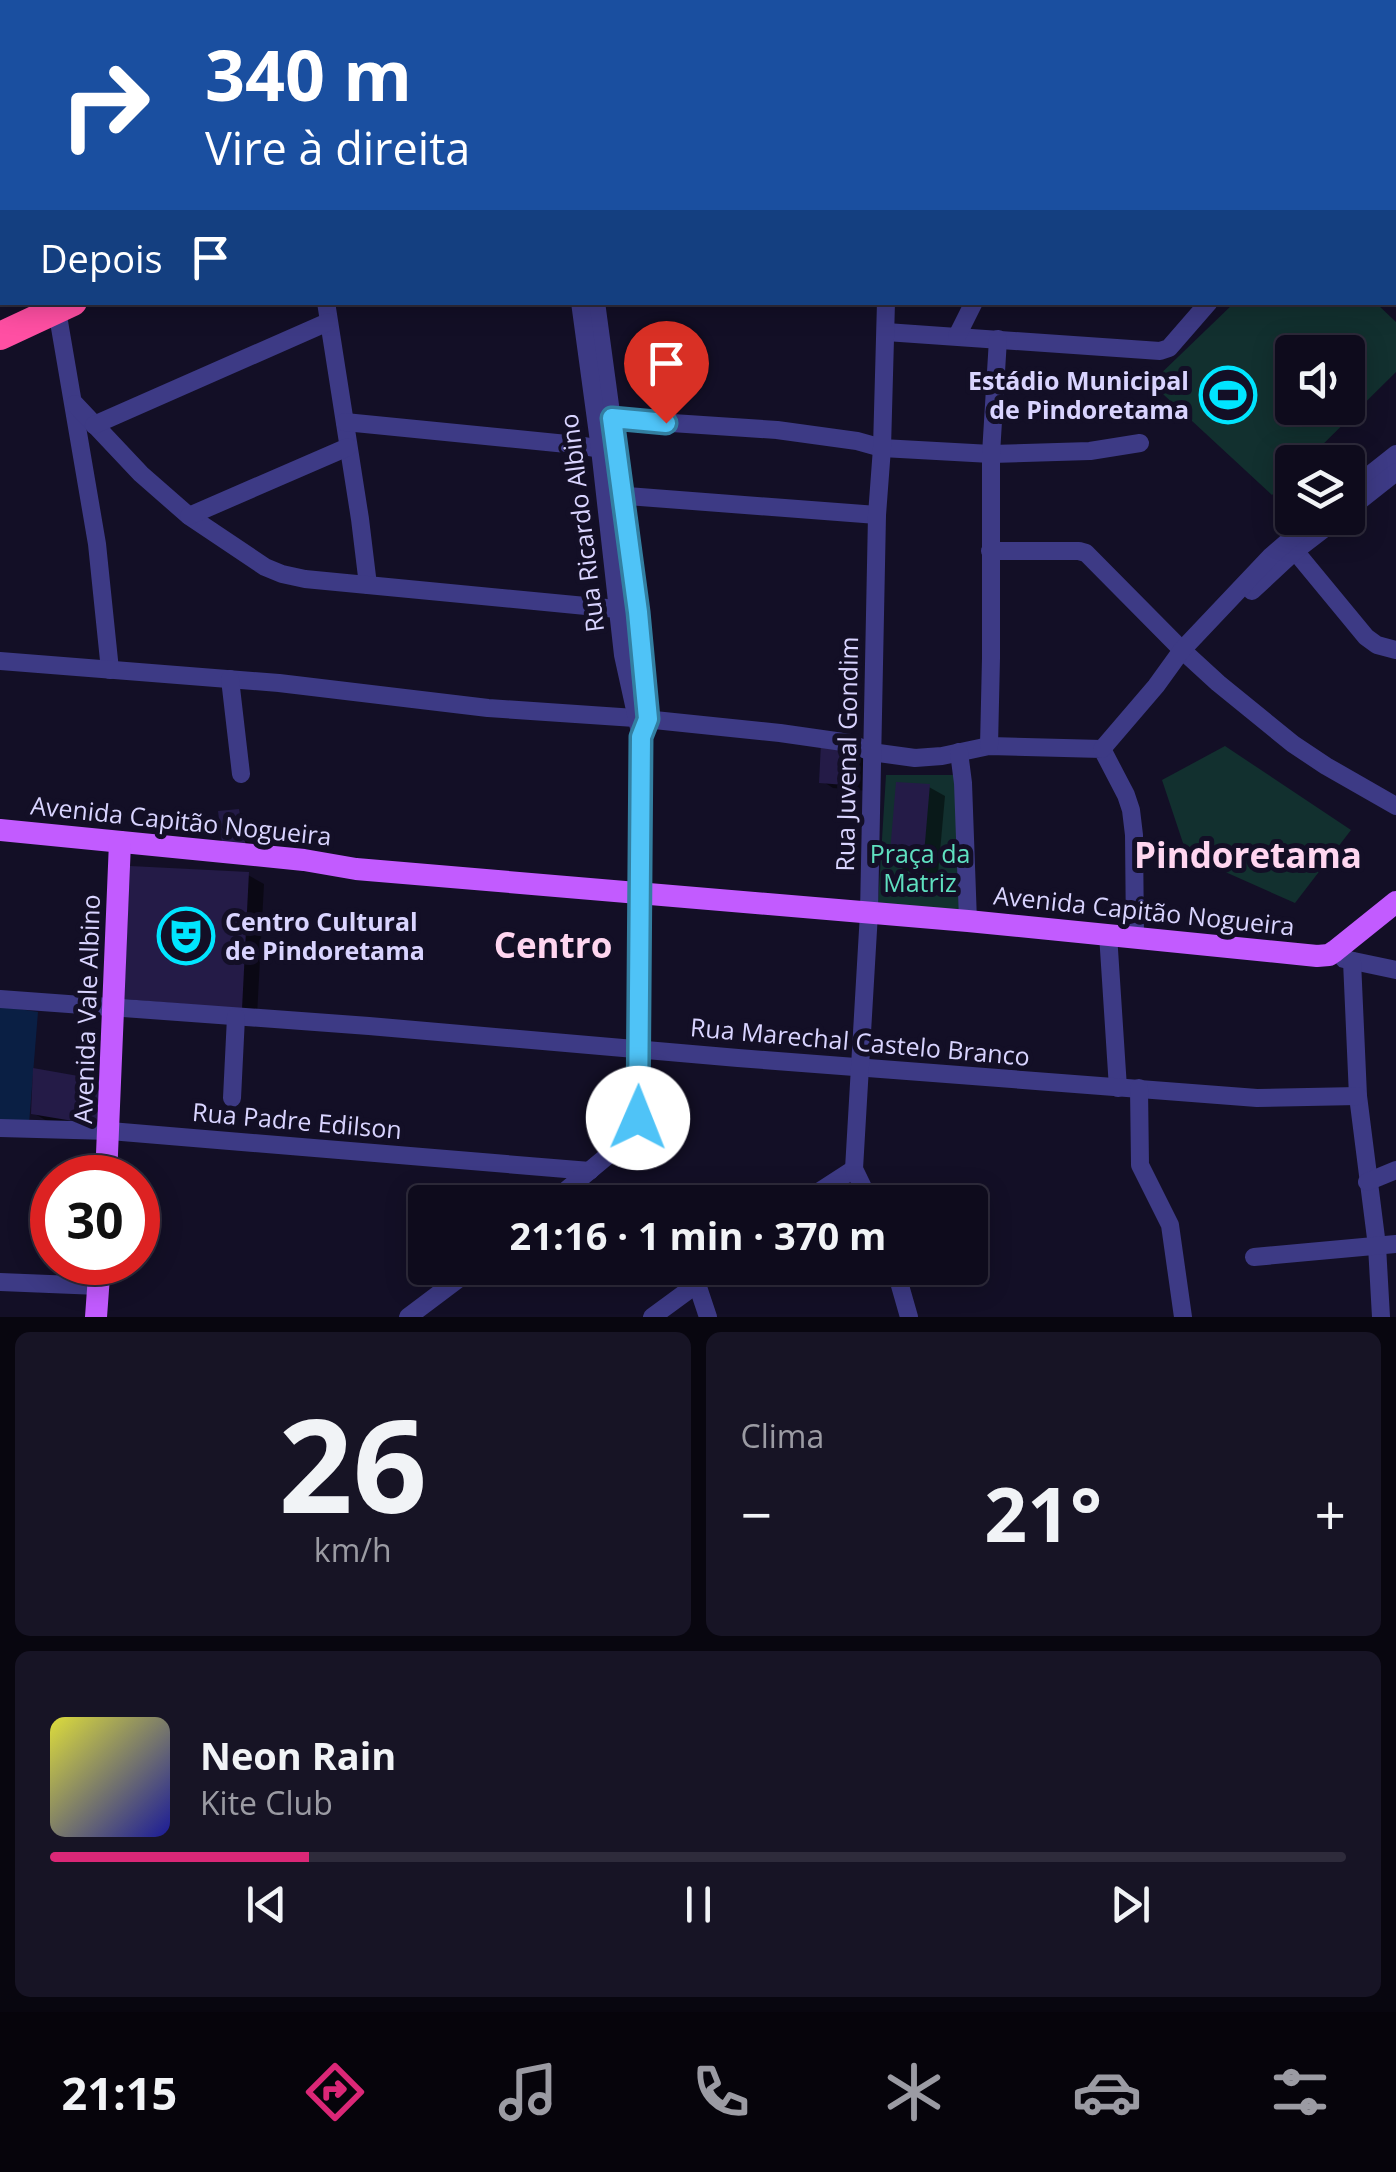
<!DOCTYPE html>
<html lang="pt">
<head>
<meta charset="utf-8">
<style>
  body { margin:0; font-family:"Open Sans",sans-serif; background:#171425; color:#f1f3f6; height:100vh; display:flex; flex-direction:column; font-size:38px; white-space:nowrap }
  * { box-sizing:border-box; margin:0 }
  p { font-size:32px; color:#9b9ba3 }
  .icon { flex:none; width:55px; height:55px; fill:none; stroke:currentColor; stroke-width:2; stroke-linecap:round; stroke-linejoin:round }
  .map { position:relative; height:1317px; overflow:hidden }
  .details { display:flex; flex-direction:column; gap:15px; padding:15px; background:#08060f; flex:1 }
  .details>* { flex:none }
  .hud { position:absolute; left:0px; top:0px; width:1398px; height:305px; box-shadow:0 5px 25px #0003,0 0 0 2px #2e2b3b; background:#1a4fa0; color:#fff; overflow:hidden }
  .fabs { position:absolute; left:1275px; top:335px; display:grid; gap:20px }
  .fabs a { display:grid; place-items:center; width:90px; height:90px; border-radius:10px; background:#0e0b1c; box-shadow:0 5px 25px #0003,0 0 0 2px #2e2b3b; font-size:50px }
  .speed { position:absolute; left:30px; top:1155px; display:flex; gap:20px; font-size:50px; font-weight:700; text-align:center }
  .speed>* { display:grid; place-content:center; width:130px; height:130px; border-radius:50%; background:#0e0b1c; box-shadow:0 5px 25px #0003,0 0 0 2px #2e2b3b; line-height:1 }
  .speed .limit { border:15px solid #d22; background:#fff; color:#111 }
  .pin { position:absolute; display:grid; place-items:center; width:85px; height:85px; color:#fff; margin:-102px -42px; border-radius:50% 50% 50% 0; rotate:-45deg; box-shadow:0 0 10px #0007 }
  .pin .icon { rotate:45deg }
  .me { position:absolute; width:110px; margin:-55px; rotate:1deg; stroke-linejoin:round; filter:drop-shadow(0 0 8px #0008) }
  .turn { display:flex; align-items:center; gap:35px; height:210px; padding:0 40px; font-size:45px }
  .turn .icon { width:130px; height:130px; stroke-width:2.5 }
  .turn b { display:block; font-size:70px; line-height:85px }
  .then { display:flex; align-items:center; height:95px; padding:0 40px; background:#0003; gap:20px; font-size:38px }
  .big { font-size:75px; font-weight:700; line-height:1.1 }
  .details .card { flex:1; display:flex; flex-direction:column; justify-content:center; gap:15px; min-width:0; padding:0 35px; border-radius:15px; background:#171425 }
  .details .dial { align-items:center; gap:0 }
  .dial b { font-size:130px; line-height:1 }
  .song { display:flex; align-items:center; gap:30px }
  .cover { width:120px; height:120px; border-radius:15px; background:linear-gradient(135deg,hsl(60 70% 55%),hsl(240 70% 35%)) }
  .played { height:10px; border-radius:5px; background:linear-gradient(90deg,#db2777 20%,#2e2b3b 20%) }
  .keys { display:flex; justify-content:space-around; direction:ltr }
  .heat { display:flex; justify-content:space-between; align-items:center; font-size:55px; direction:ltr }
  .details .tiles { flex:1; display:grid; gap:15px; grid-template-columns:1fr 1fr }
  .card:last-child { grid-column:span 2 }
  .trip { position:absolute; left:408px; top:1185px; width:580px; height:100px; border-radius:10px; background:#0e0b1c; box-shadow:0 5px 25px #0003,0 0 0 2px #2e2b3b; font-weight:700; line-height:100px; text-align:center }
  .dock { display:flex; height:160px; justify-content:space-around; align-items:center; background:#06040b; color:#9b9ba3 }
  .dock .icon { width:70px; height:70px }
  .dock .active { color:#db2777 }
  .dock b { font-size:45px; color:#f1f3f6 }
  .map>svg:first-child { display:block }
</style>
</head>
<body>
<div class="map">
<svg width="1396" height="1317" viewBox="0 0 1396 1317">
  <rect width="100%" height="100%" fill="#130f26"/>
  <g fill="#12302f" fill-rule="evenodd">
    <path d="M1234 303H1376L1396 322V372L1305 462H1292V475L1272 495 1151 383ZM1292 352H1348V408H1292Z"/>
    <polygon points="1225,746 1351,830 1295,903 1187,855 1162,780"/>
    <polygon points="886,775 955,775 959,913 878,903"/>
  </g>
  <polygon fill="#0a1f44" points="0,1006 38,1012 29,1124 0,1120"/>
  <g fill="#0007">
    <polygon points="823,746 860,756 869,763 868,791 833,788 822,781"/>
    <polygon points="929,787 945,796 938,874 907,871 892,863"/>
    <polygon points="239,812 246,816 251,848 224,841"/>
    <polygon points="248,875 264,884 257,1016 142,1007 126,998"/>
    <polygon points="36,1071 112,1132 49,1122 33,1113"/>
  </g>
  <g fill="#241b47">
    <polygon points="821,743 858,754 858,786 819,783"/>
    <polygon points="896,782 930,784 923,866 889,864"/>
    <polygon points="239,809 246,846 222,843 218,811"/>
    <polygon points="130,866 249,872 242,1009 124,999"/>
    <polygon points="33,1068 101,1080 97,1125 31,1114"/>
  </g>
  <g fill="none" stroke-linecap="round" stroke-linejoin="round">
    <g stroke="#3d3a85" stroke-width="18">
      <polyline points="776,0 777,2"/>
      <polyline points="971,0 974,2"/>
      <polyline points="1153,0 1157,2"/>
      <polyline points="1375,0 1378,2"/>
      <polyline points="898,2 899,0"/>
      <polyline points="1124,2 1125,0"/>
      <polyline points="1395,15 1396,16"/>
      <polyline points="1395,163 1396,164"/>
      <polyline points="1395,282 1396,282"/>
      <polyline points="326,302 360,519 368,585"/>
      <polyline points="596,302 638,612 648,719 644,728"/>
      <polyline points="57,310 97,544 110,670"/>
      <polyline points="886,332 1160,351 1169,348 1209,302"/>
      <polyline points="957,336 974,302"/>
      <polyline points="75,404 141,474 189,516 265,567 282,574 305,579 617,609"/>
      <polyline points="612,419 777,430 857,441 882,448 991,454 1090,451 1140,443"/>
      <polyline points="345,422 577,445 608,450"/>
      <polyline points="94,425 328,322"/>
      <polyline points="1348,492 1396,454"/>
      <polyline points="614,495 877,515"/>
      <polyline points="1348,510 1396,472"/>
      <polyline points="189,516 348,447"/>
      <polyline points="990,551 1079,551 1086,553 1182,650 1218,683 1293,744 1326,766 1396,806"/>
      <polyline points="1295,551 1366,637 1377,645 1396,650"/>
      <polyline points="1252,591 1295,551 1338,518"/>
      <polyline points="0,661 279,683 488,708 635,718 780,733 850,743 871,752 915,758 942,756 989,746 1102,749 1126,795 1131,810 1134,835 1135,937"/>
      <polyline points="230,679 241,774"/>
      <polyline points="989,746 991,658 991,454 998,339"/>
      <polyline points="1102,749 1156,686 1182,650 1271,556 1315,518"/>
      <polyline points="959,752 963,783 968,921"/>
      <polyline points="1108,934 1118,1088"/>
      <polyline points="1344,959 1396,970"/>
      <polyline points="1352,961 1358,1096 1377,1246 1381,1317"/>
      <polyline points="0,999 369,1026 738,1058 1257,1098 1358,1096"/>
      <polyline points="1139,1088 1140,1165 1170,1225 1183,1317"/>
      <polyline points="232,1098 236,1017"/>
      <polyline points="0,1128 110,1131 590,1171"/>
      <polyline points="1367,1182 1396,1170"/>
      <polyline points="552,1202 630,1137 638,1117 639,1100 638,895 641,737 623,655 600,449 580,302"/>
      <polyline points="803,1202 854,1169"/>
      <polyline points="870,1202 854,1169 869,913 877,515 882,448 886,302"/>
      <polyline points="1254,1257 1396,1244"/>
      <polyline points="895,1268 909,1317"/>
      <polyline points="0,1282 99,1286"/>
      <polyline points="697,1284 708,1317"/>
      <polyline points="408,1317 473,1268"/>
      <polyline points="652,1317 697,1284 716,1268"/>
    </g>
    <g stroke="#c25bff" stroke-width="22">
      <polyline points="0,830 304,860 356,869 968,921 1317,956 1329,955 1335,951 1396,902"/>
      <polyline points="106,1178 120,842"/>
      <polyline points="96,1317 100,1262"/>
    </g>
    <g stroke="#ff4fa3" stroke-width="28">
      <polyline points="637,2 643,0"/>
      <polyline points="719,2 724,0"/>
      <polyline points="0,262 2,261"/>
      <polyline points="0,336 73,302"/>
    </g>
  </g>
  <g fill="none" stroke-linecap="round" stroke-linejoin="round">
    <g stroke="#337fa1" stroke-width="25">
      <polyline id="route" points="638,1118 641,737 648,719 638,612 612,418 666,423"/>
    </g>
    <use href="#route" stroke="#4fc3f7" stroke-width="18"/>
  </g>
  <defs>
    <g id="stadium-ring" transform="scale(2.875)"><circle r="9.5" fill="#130f26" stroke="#00e5ff" stroke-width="1.5"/><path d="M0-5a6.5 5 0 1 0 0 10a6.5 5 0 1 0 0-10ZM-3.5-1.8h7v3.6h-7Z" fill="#00e5ff"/></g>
    <g id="theatre-ring" transform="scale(2.875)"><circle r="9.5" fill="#130f26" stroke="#00e5ff" stroke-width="1.5"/><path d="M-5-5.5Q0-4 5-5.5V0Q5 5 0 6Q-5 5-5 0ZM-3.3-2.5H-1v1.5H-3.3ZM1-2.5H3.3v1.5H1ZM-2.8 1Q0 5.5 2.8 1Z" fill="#00e5ff"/></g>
  </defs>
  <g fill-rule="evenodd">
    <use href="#stadium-ring" x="1228" y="395"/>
    <use href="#theatre-ring" x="186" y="936"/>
  </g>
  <g text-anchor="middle" stroke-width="10" stroke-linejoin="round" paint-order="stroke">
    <g font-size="25" font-weight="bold" fill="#d9d4ff" stroke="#130f26" text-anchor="end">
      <text x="1189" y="390">Estádio Municipal<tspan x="1189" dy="29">de Pindoretama</tspan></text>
      <text x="225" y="931" text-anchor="start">Centro Cultural<tspan x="225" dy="29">de Pindoretama</tspan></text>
    </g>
    <g font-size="25" fill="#d9d4ff" stroke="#130f26">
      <text transform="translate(582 523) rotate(-97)" y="9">Rua Ricardo Albino</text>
      <text transform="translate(847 754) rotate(-89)" y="9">Rua Juvenal Gondim</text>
      <text transform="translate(181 821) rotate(6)" y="9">Avenida Capitão Nogueira</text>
      <text transform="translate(1144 911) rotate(6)" y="9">Avenida Capitão Nogueira</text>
      <text transform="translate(87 1009) rotate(-88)" y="9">Avenida Vale Albino</text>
      <text transform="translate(860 1042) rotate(5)" y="9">Rua Marechal Castelo Branco</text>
      <text transform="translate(297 1121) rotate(5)" y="9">Rua Padre Edilson</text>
    </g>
    <g font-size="25" fill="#5fe0c0" stroke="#130f26">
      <text x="920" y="863">Praça da<tspan x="920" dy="29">Matriz</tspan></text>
    </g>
    <g font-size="35" font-weight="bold" fill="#ffd6f0" stroke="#130f26">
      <text x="1248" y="868">Pindoretama</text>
      <text x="553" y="958">Centro</text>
    </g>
  </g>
</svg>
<div class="fabs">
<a><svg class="icon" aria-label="sound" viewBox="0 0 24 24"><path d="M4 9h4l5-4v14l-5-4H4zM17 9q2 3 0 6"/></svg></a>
<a><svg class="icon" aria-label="layers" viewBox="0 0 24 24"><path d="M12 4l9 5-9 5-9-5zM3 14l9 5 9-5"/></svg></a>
</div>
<div class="speed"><div class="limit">30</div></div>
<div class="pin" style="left:666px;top:423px;background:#d93025"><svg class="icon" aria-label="arrive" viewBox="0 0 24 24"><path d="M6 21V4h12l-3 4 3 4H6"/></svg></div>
<svg class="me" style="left:638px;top:1118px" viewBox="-20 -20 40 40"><circle r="19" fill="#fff"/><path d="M0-13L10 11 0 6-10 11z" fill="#4fc3f7"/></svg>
<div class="trip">21:16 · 1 min · 370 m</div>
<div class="hud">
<div class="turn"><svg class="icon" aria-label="right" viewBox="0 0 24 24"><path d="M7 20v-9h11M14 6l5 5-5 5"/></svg><div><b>340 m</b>Vire à direita</div></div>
<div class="then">Depois<svg class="icon" aria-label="arrive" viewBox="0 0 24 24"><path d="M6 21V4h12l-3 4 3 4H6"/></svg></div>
</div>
</div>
<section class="details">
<div class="tiles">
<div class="card dial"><b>26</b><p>km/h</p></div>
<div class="card"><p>Clima</p>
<div class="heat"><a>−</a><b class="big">21°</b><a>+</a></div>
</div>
<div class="card">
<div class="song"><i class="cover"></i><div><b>Neon Rain</b><p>Kite Club</p></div></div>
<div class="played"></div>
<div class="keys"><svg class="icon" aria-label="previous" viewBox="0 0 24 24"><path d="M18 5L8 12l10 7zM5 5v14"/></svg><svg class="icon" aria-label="pause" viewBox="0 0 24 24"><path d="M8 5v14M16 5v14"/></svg><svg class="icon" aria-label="next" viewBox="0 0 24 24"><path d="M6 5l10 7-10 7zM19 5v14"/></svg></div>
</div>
</div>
</section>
<nav class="dock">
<b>21:15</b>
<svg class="icon active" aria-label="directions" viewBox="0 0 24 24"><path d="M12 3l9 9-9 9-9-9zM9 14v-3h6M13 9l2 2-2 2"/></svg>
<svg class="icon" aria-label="music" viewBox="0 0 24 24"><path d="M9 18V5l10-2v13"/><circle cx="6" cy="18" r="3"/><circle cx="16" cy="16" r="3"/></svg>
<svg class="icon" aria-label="phone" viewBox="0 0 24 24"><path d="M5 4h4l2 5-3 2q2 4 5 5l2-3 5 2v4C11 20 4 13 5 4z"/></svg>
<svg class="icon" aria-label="climate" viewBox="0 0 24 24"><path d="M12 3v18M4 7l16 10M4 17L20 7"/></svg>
<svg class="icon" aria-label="car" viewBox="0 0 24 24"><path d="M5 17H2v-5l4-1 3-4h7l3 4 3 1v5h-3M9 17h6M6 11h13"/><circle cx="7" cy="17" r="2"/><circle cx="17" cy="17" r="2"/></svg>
<svg class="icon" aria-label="filters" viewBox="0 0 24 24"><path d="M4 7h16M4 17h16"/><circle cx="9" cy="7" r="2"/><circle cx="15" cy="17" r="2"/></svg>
</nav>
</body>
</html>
